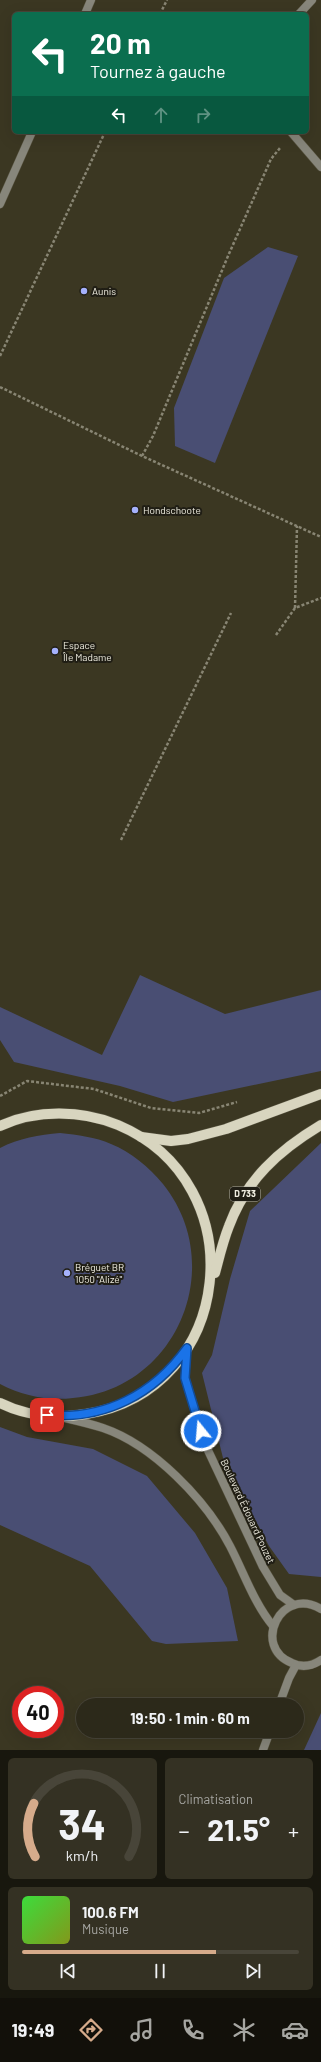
<!DOCTYPE html>
<html lang="fr">
<head>
<meta charset="utf-8">
<style>
  body { margin:0; font-family:Barlow,sans-serif; background:#343123; color:#f1f3f6; height:100vh; display:flex; flex-direction:column; font-size:15px; white-space:nowrap }
  * { box-sizing:border-box; margin:0 }
  p { font-size:13px; color:#a6a6a2 }
  .icon { flex:none; width:22px; height:22px; fill:none; stroke:currentColor; stroke-width:2; stroke-linecap:round; stroke-linejoin:round }
  .map { position:relative; height:1750px; overflow:hidden }
  .sheet { display:flex; flex-direction:column; gap:8px; padding:8px; background:#18170e; flex:1 }
  .sheet>* { flex:none }
  .guide { position:absolute; left:12px; top:12px; width:297px; height:122px; border-radius:6px; box-shadow:0 4px 16px #0002,0 0 0 1px #484539; background:#0b6e4f; color:#fff; overflow:hidden }
  .speed { position:absolute; left:12px; top:1686px; display:flex; gap:8px; font-size:20px; font-weight:700; text-align:center }
  .speed>* { display:grid; place-content:center; width:52px; height:52px; border-radius:50%; background:#2c291a; box-shadow:0 4px 16px #0002,0 0 0 1px #484539; line-height:1 }
  .speed .limit { border:6px solid #d22; background:#fff; color:#111 }
  .pin { position:absolute; display:grid; place-items:center; width:34px; height:34px; color:#fff; margin:-17px; border-radius:8px; box-shadow:0 2px 6px #0006 }
  .me { position:absolute; width:44px; margin:-22px; rotate:343deg; stroke-linejoin:round; filter:drop-shadow(0 0 3px #0008) }
  .turn { display:flex; align-items:center; gap:14px; height:84px; padding:0 12px; font-size:18px }
  .turn .icon { width:52px; height:52px; stroke-width:2.5 }
  .turn b { display:block; font-size:28px; line-height:34px }
  .lanes { display:flex; align-items:center; height:38px; padding:0 12px; background:#0003; justify-content:center; gap:20px; direction:ltr }
  .lanes .off { opacity:.35 }
  .big { font-size:30px; font-weight:700; line-height:1.1 }
  .sheet .tile { flex:1; display:flex; flex-direction:column; justify-content:center; gap:6px; min-width:0; padding:0 14px; border-radius:6px; background:#343123 }
  .sheet .dial { align-items:center; gap:0 }
  .dial svg { height:104px; overflow:visible; fill:none; stroke:#484539; stroke-width:7; stroke-linecap:round; text-anchor:middle }
  .dial text { fill:#f1f3f6; stroke:none }
  .song { display:flex; align-items:center; gap:12px }
  .cover { width:48px; height:48px; border-radius:6px; background:linear-gradient(135deg,hsl(120 70% 55%),hsl(70 70% 35%)) }
  .played { height:4px; border-radius:2px; background:linear-gradient(90deg,#d6ab8b 70%,#484539 70%) }
  .keys { display:flex; justify-content:space-around; direction:ltr }
  .heat { display:flex; justify-content:space-between; align-items:center; font-size:22px; direction:ltr }
  .sheet .tiles { flex:1; display:grid; gap:8px; grid-template-columns:1fr 1fr }
  .tile:last-child { grid-column:span 2 }
  .trip { position:absolute; left:76px; top:1698px; width:228px; height:40px; border-radius:20px; background:#2c291a; box-shadow:0 4px 16px #0002,0 0 0 1px #484539; font-weight:700; line-height:40px; text-align:center }
  .menu { display:flex; height:64px; justify-content:space-around; align-items:center; background:#12100a; color:#a6a6a2 }
  .menu .icon { width:28px; height:28px }
  .menu .active { color:#d6ab8b }
  .menu b { font-size:18px; color:#f1f3f6 }
  .map>svg:first-child { display:block }
</style>
</head>
<body>
<div class="map">
<svg width="321" height="1750" viewBox="0 0 321 1750">
  <rect width="100%" height="100%" fill="#3b3722"/>
  <g fill="#494e73">
    <polygon points="268,247 298,256 215,463 175,446 174,408 224,278"/>
    <polygon points="140,975 225,1014 321,990 321,1071 173,1102 120,1086 14,1062 0,1040 0,1007 102,1055"/>
    <path d="M60 1133C78 1135 95 1137 111 1144 131 1152 149 1167 163 1184 228 1265 178 1389 73 1398 48 1401 23 1396 0 1384V1148C19 1138 39 1135 60 1133Z"/>
    <polygon points="321,1143 321,1577 289,1574 269,1546 223,1458 202,1373 212,1355 230,1279 250,1211"/>
    <polygon points="0,1427 27,1437 93,1449 147,1476 195,1533 227,1588 238,1641 166,1644 152,1641 90,1566 0,1525"/>
    <polygon points="321,1713 321,1750 304,1750"/>
  </g>
  <g fill="none" stroke-linecap="round" stroke-linejoin="round">
    <g stroke="#585441" stroke-width="9">
      <g id="service">
        <polyline points="85,14 91,0"/>
        <polyline points="299,14 312,0"/>
        <polyline points="291,132 321,167"/>
        <polyline points="0,204 32,132"/>
      </g>
    </g>
    <g stroke="#585441" stroke-width="9">
      <g id="tertiary">
        <polyline points="187,1348 185,1378 205,1444 263,1567 280,1595 294,1605"/>
        <path d="M65 1418C78 1421 91 1424 103 1428 153 1445 206 1500 230 1546 244 1573 254 1603 273 1626"/>
        <path d="M321 1609C281 1585 251 1647 292 1663 302 1668 312 1666 321 1660"/>
        <polyline points="279,1705 289,1678 296,1665"/>
        <polyline points="263,1750 270,1731"/>
      </g>
    </g>
    <g stroke="#585441" stroke-width="11">
      <g id="primary">
        <path d="M0 1126C36 1109 82 1110 118 1125 256 1183 235 1391 86 1414 57 1419 26 1416 0 1403"/>
        <polyline points="141,1137 171,1141 188,1139 226,1129 321,1094"/>
        <path d="M215 1273C219 1258 223 1241 229 1226 246 1180 279 1150 321 1125"/>
      </g>
    </g>
    <g stroke="#888573" stroke-width="2.5" stroke-dasharray="3 2" stroke-linecap="butt">
      <polyline points="160,14 167,0"/>
      <polyline points="0,356 105,132"/>
      <polyline points="0,387 142,456 321,537"/>
      <polyline points="142,456 153,436 228,256 271,159 280,148"/>
      <polyline points="295,608 297,526"/>
      <polyline points="276,635 295,608 321,598"/>
      <polyline points="121,840 231,613"/>
      <polyline points="0,1096 27,1081 94,1089 151,1108 199,1113 237,1102"/>
    </g>
    <use href="#service" stroke="#87867b" stroke-width="8"/>
    <use href="#tertiary" stroke="#87867b" stroke-width="8"/>
    <use href="#primary" stroke="#d8d5bf" stroke-width="10"/>
  </g>
  <g fill="none" stroke-linecap="round" stroke-linejoin="round">
    <g stroke="#114b97" stroke-width="10">
      <path id="route" d="M47 1415C105 1420 154 1394 187 1348L185 1378 201 1431"/>
    </g>
    <use href="#route" stroke="#1a73e8" stroke-width="7"/>
  </g>
  <g fill="#a5b1fc" stroke="#201e15" stroke-width="1.5">
    <circle cx="84" cy="291" r="4"/>
    <circle cx="135" cy="510" r="4"/>
    <circle cx="55" cy="651" r="4"/>
    <circle cx="67" cy="1273" r="4"/>
  </g>
  <g text-anchor="middle" stroke-width="4" stroke-linejoin="round" paint-order="stroke">
    <rect fill="#201e15" stroke="#b2b0a4" stroke-width="1" x="230" y="1187" width="30" height="14" rx="3"/>
    <g font-size="9" font-weight="bold" fill="#f0eee1">
      <text x="245" y="1197">D 733</text>
    </g>
    <g font-size="10" fill="#f0eee1" stroke="#201e15" text-anchor="start">
      <text x="92" y="295">Aunis</text>
      <text x="143" y="514">Hondschoote</text>
      <text x="63" y="649">Espace<tspan x="63" dy="12">Île Madame</tspan></text>
      <text x="75" y="1271">Bréguet BR<tspan x="75" dy="12">1050 "Alizé"</tspan></text>
    </g>
    <g font-size="10" fill="#f0eee1" stroke="#201e15">
      <text transform="translate(248 1511) rotate(65)" y="4">Boulevard Édouard Pouzet</text>
    </g>
  </g>
</svg>
<div class="speed"><div class="limit">40</div></div>
<div class="pin" style="left:47px;top:1415px;background:#d93025"><svg class="icon" aria-label="arrive" viewBox="0 0 24 24"><path d="M6 21V4h12l-3 4 3 4H6"/></svg></div>
<svg class="me" style="left:201px;top:1431px" viewBox="-20 -20 40 40"><circle r="17" fill="#1a73e8" stroke="#fff" stroke-width="3"/><path d="M0-11L8 9 0 5-8 9z" fill="#fff"/></svg>
<div class="trip">19:50 · 1 min · 60 m</div>
<div class="guide">
<div class="turn"><svg class="icon" aria-label="left" viewBox="0 0 24 24"><path d="M17 20v-9H6M10 6l-5 5 5 5"/></svg><div><b>20 m</b>Tournez à gauche</div></div>
<div class="lanes"><svg class="icon" aria-label="left" viewBox="0 0 24 24"><path d="M17 20v-9H6M10 6l-5 5 5 5"/></svg><svg class="icon off" aria-label="ahead" viewBox="0 0 24 24"><path d="M12 20V5M6 11l6-6 6 6"/></svg><svg class="icon off" aria-label="right" viewBox="0 0 24 24"><path d="M7 20v-9h11M14 6l5 5-5 5"/></svg></div>
</div>
</div>
<section class="sheet">
<div class="tiles">
<div class="tile dial"><svg viewBox="0 0 100 80">
<path d="M14 69A42 42 0 1 1 86 69"/>
<path d="M14 69A42 42 0 0 1 13 28" stroke="#d6ab8b"/>
<text x="50" y="56" font-size="32" font-weight="700">34</text>
<text x="50" y="72" font-size="11">km/h</text>
</svg></div>
<div class="tile"><p>Climatisation</p>
<div class="heat"><a>−</a><b class="big">21.5°</b><a>+</a></div>
</div>
<div class="tile">
<div class="song"><i class="cover"></i><div><b>100.6 FM</b><p>Musique</p></div></div>
<div class="played"></div>
<div class="keys"><svg class="icon" aria-label="previous" viewBox="0 0 24 24"><path d="M18 5L8 12l10 7zM5 5v14"/></svg><svg class="icon" aria-label="pause" viewBox="0 0 24 24"><path d="M8 5v14M16 5v14"/></svg><svg class="icon" aria-label="next" viewBox="0 0 24 24"><path d="M6 5l10 7-10 7zM19 5v14"/></svg></div>
</div>
</div>
</section>
<nav class="menu">
<b>19:49</b>
<svg class="icon active" aria-label="directions" viewBox="0 0 24 24"><path d="M12 3l9 9-9 9-9-9zM9 14v-3h6M13 9l2 2-2 2"/></svg>
<svg class="icon" aria-label="music" viewBox="0 0 24 24"><path d="M9 18V5l10-2v13"/><circle cx="6" cy="18" r="3"/><circle cx="16" cy="16" r="3"/></svg>
<svg class="icon" aria-label="phone" viewBox="0 0 24 24"><path d="M5 4h4l2 5-3 2q2 4 5 5l2-3 5 2v4C11 20 4 13 5 4z"/></svg>
<svg class="icon" aria-label="climate" viewBox="0 0 24 24"><path d="M12 3v18M4 7l16 10M4 17L20 7"/></svg>
<svg class="icon" aria-label="car" viewBox="0 0 24 24"><path d="M5 17H2v-5l4-1 3-4h7l3 4 3 1v5h-3M9 17h6M6 11h13"/><circle cx="7" cy="17" r="2"/><circle cx="17" cy="17" r="2"/></svg>
</nav>
</body>
</html>
